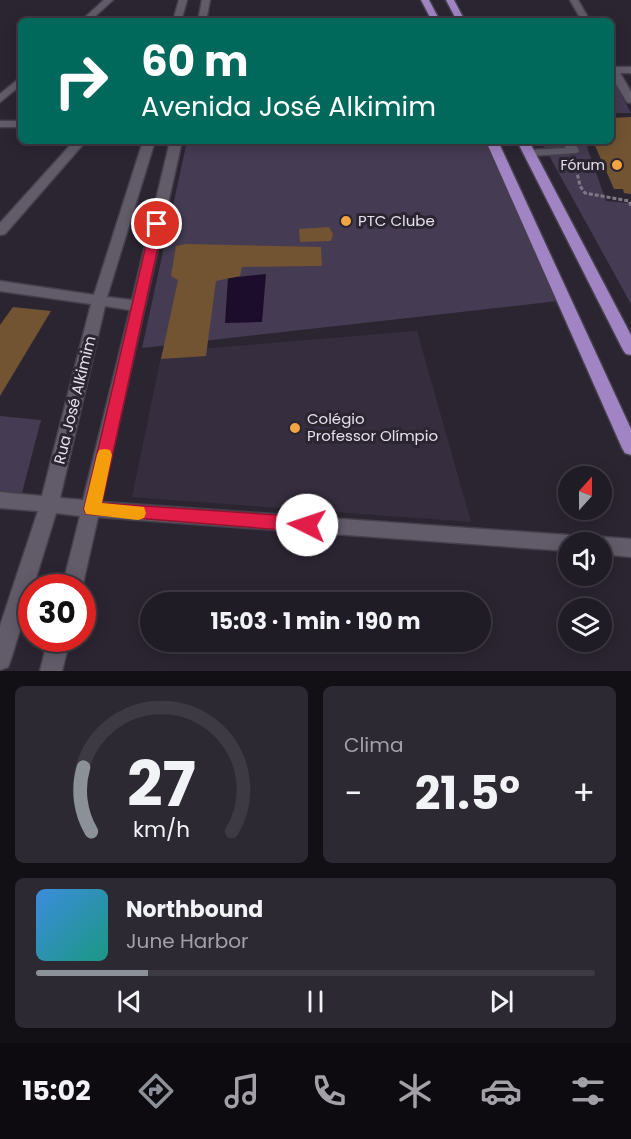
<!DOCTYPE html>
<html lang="pt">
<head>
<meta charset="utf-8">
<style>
  body { margin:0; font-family:Poppins,sans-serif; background:#2d2932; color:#f1f3f6; height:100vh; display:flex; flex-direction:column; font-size:22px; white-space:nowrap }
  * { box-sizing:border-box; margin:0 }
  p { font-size:20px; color:#a2a1a7 }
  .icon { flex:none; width:33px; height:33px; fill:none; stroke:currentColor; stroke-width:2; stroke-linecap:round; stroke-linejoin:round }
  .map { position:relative; height:671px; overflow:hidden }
  .side { display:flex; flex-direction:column; gap:15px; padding:15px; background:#120f15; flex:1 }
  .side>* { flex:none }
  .top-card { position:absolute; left:18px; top:18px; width:596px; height:126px; border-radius:9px; box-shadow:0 3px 15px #0003,0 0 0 2px #3d3a43; background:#00695c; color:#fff; overflow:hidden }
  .needle { width:39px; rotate:21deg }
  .buttons { position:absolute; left:558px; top:466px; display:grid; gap:12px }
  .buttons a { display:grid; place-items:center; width:54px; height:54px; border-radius:50%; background:#201c26; box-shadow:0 3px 15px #0003,0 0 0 2px #3d3a43; font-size:30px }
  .speed { position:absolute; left:18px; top:574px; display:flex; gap:12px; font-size:30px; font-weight:700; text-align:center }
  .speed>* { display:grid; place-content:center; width:78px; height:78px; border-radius:50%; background:#201c26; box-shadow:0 3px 15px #0003,0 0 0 2px #3d3a43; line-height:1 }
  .speed .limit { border:9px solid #d22; background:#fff; color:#111 }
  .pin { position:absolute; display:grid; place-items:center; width:51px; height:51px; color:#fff; margin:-26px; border:3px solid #fff; border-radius:50%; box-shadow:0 2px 6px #0007 }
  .me { position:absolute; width:66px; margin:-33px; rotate:274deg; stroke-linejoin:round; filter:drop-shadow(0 0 4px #0008) }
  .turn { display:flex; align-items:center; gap:21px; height:126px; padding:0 24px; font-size:27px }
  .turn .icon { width:78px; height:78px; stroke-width:2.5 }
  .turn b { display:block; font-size:42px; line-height:51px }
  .big { font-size:45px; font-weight:700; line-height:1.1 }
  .side .tile { flex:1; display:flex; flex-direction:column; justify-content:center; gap:9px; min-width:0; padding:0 21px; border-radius:9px; background:#2d2932 }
  .side .dial { align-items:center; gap:0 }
  .dial svg { height:156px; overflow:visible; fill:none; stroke:#3d3a43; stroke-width:7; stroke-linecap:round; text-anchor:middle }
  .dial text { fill:#f1f3f6; stroke:none }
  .song { display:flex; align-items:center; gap:18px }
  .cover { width:72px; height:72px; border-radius:9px; background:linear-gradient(135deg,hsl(210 70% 55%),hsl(170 70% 35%)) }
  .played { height:6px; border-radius:3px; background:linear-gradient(90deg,#8c9099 20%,#3d3a43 20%) }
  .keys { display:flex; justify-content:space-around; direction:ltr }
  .heat { display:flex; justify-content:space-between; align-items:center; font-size:33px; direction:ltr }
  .side .tiles { flex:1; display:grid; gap:15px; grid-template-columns:1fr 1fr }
  .tile:last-child { grid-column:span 2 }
  .trip { position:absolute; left:140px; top:592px; width:351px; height:60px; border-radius:30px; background:#201c26; box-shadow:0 3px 15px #0003,0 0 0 2px #3d3a43; font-weight:700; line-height:60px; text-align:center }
  .menu { display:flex; height:96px; justify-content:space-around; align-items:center; background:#0d0b0f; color:#a2a1a7 }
  .menu .icon { width:42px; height:42px }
  .menu .active { color:#8c9099 }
  .menu b { font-size:27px; color:#f1f3f6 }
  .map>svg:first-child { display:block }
</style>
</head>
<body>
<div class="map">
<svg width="631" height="671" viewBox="0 0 631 671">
  <rect width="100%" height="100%" fill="#2b2532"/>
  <polygon fill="#362e3f" points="417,331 471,522 132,497 162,352"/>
  <g fill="#453b52">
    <polygon points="610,82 614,82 631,113 611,113"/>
    <polygon points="187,141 488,141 558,301 142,348"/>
    <polygon points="541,141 585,141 606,201 631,203 631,304"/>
    <polygon points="0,416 41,420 22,493 0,491"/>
  </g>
  <polygon fill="#1c0d2d" points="266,274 262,322 225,323 228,278"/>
  <g fill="#725432">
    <polygon points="631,117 631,194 624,193 623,189 614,189 593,141 610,141 610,118"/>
    <polygon points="329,227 333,234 331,241 300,242 299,229"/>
    <polygon points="186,244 321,247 322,266 242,267 240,276 216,281 206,356 161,359 178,280 171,276 176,246"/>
    <polygon points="13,307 51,311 0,396 0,325"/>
  </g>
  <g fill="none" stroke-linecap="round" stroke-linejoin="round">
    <g stroke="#45404c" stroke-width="3">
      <g id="minor">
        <polygon points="104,0 113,0 90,21 81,21"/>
        <polygon points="179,0 187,0 181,21 173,21"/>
        <polygon points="202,0 210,0 206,21 198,21"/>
        <polygon points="570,0 578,0 590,21 582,21"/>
        <polygon points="610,62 616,67 631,67 631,73 620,73 631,92 631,103 627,102 610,74"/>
        <polygon points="21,77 21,85 0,102 0,94"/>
        <rect x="0" y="121" width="21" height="6"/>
        <polygon points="74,141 86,141 5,234 0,235 0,223"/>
        <path d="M143 141H155L107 297 132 300 170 141H182L101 502 568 535 575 537 578 543H568V551L98 517 82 588H62L80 516 56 513 11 659 8 667 0 670V626L38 511 0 508V492L42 496 91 304 0 291V281L94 295ZM105 306 130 310 83 500 60 498Z"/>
        <polygon points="562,141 574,141 579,151 577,153 529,156 523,153 529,150 566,148"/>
        <polygon points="602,537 631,539 631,557 602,554 602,543 594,543"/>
        <polygon points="48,639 70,639 62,671 40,671"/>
      </g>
    </g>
    <g stroke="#45404c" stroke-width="3">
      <g id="major">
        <polygon points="421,0 429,0 440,21 432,21"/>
        <polygon points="446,0 454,0 465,21 457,21"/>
        <polygon points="486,141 498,141 631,429 631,455 625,453 622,448"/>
        <polygon points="517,141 529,141 631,335 631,355 626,354 623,350"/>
      </g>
    </g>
    <polyline stroke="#7e7984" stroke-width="3" stroke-dasharray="4 2" stroke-linecap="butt" points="575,163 580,186 585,193 629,201 631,206"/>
    <use href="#minor" fill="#625c6a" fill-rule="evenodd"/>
    <use href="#major" fill="#a084c3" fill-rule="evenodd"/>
  </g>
  <polygon fill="#e11d48" stroke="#92132f" stroke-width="1.5" points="157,220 163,224 102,503 307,517 313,519 315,525 313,530 307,532 86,514 84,509 151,224"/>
  <polygon fill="#f59e0b" points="105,449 110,450 112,455 102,503 144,507 146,513 144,518 138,520 86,514 84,509 97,455 99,450"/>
  <g fill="#f2a541" stroke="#2b2532" stroke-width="2">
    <circle cx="617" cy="165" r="6"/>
    <circle cx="346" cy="221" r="6"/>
    <circle cx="295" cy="428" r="6"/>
  </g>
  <g text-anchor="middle" stroke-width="6" stroke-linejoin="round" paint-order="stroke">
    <g font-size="14" fill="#e4e0e9" stroke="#2b2532" text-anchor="end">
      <text x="605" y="170">Fórum</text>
    </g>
    <g font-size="15" fill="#e4e0e9" stroke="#2b2532" text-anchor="start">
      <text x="358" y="226">PTC Clube</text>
      <text x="307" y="424">Colégio<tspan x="307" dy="17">Professor Olímpio</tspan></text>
    </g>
    <g font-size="15" fill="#e4e0e9" stroke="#2b2532">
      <text transform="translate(75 400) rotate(-76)" y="5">Rua José Alkimim</text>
    </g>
  </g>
</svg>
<div class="buttons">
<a><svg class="needle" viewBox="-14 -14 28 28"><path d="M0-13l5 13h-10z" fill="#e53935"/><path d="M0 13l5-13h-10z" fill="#a2a1a7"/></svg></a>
<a><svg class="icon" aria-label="sound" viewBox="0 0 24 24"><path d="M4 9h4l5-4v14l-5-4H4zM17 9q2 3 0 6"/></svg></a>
<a><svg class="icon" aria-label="layers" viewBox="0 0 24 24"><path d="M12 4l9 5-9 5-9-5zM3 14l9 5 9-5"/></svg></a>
</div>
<div class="speed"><div class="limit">30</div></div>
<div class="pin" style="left:157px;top:224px;background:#d93025"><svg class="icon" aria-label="arrive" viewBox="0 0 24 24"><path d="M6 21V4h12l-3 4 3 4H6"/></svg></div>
<svg class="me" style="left:307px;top:525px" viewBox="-20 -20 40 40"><circle r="19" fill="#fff"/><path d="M0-13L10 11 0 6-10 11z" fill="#e11d48"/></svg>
<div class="trip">15:03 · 1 min · 190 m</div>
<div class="top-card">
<div class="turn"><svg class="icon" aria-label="right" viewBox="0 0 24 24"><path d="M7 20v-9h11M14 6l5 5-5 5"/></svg><div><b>60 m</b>Avenida José Alkimim</div></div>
</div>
</div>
<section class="side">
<div class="tiles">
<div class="tile dial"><svg viewBox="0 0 100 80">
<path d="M14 69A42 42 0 1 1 86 69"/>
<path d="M14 69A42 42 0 0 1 10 36" stroke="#8c9099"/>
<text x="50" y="56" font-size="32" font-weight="700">27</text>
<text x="50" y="72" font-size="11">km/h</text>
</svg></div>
<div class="tile"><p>Clima</p>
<div class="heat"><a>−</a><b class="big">21.5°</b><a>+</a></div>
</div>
<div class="tile">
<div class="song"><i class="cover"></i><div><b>Northbound</b><p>June Harbor</p></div></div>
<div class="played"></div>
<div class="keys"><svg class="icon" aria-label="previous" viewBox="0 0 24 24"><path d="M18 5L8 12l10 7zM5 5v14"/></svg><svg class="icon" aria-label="pause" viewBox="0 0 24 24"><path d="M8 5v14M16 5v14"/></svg><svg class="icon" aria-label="next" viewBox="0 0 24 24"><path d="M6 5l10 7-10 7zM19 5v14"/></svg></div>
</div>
</div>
</section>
<nav class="menu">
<b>15:02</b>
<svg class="icon active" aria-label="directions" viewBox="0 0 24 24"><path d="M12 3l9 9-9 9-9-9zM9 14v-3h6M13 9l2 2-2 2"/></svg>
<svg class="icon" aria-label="music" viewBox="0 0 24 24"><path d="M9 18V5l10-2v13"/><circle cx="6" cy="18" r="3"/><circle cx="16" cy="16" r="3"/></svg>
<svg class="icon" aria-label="phone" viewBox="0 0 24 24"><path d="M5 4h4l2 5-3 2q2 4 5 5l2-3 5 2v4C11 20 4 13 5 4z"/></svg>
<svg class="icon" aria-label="climate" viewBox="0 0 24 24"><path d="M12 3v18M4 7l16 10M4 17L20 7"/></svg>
<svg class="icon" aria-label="car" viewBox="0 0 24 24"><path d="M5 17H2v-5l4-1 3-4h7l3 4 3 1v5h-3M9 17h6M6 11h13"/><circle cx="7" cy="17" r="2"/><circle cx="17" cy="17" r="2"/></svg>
<svg class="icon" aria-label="filters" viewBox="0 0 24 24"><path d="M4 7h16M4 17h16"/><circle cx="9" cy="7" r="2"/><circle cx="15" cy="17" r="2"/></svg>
</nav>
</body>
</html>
